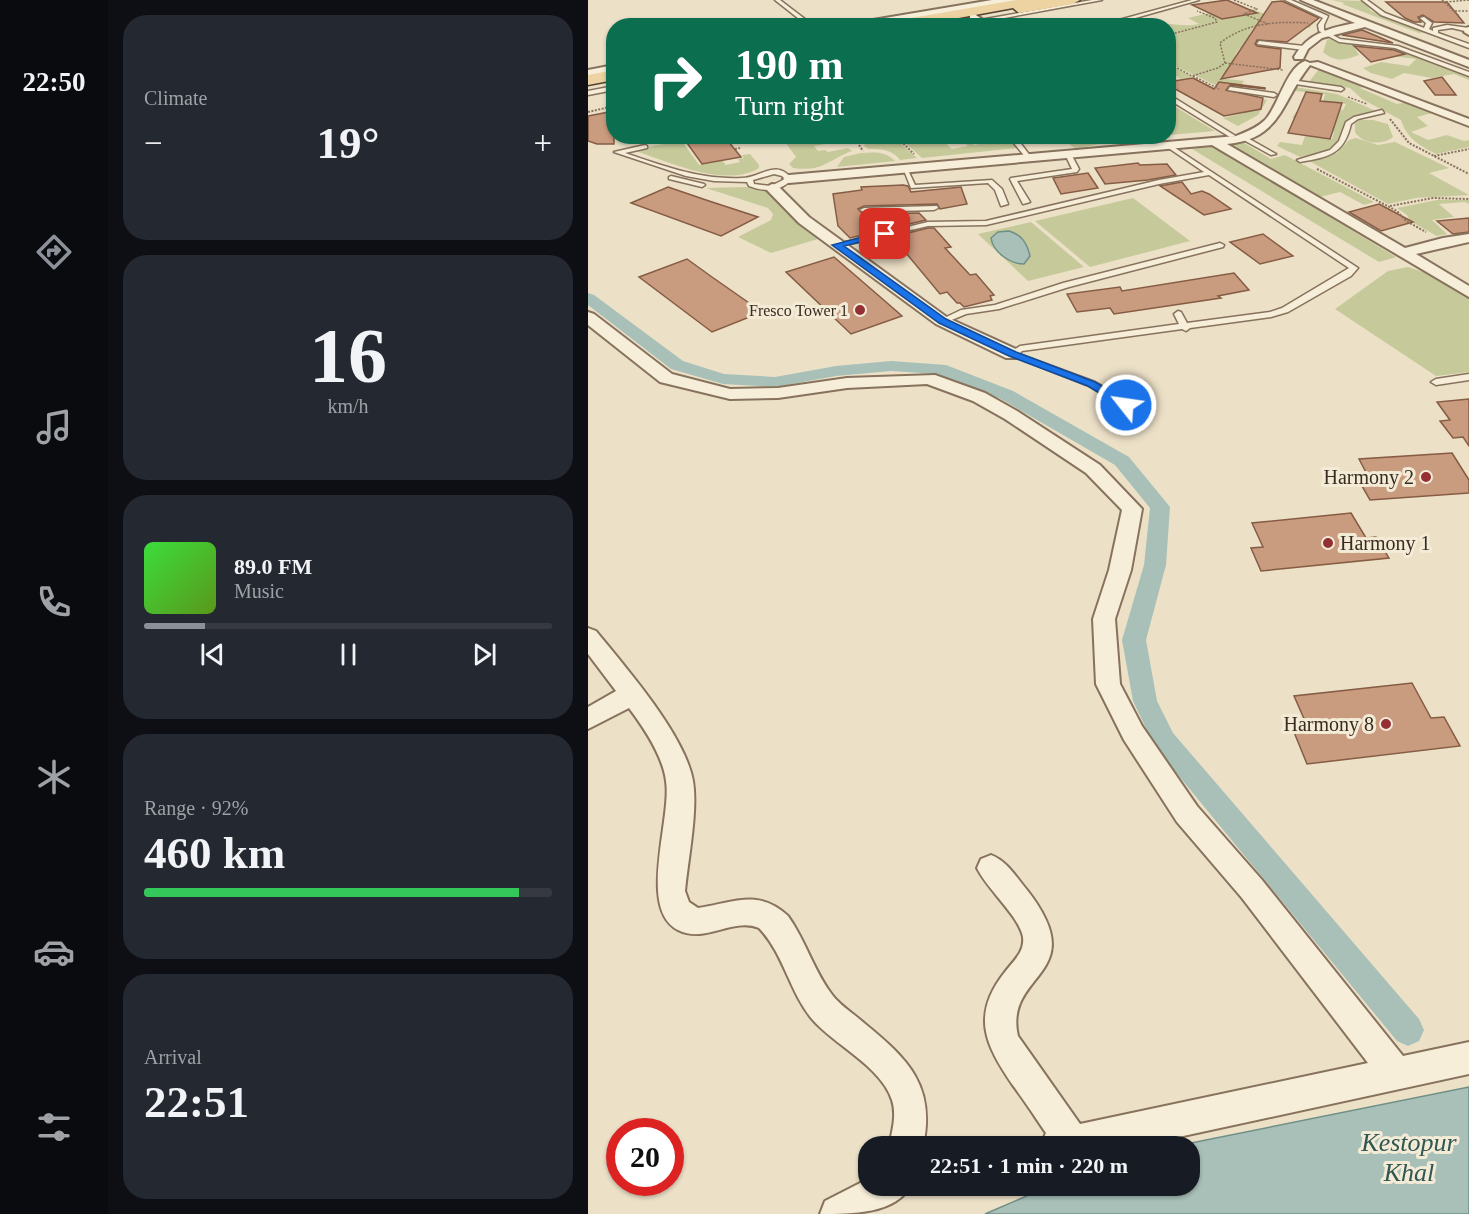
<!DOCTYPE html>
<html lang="en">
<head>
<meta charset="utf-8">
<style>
  body { margin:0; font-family:"Times New Roman",serif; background:#242831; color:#f1f3f6; height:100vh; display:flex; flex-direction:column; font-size:22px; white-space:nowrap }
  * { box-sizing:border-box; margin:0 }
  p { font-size:20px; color:#9ea1a6 }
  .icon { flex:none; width:33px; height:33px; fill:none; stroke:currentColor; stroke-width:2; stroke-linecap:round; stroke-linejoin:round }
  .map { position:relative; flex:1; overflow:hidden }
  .drawer { display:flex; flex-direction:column; gap:15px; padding:15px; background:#0d0f14; width:480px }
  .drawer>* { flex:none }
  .top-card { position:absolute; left:18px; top:18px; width:570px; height:126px; border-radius:24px; box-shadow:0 2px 4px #0004; background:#0b6e4f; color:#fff; overflow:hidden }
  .speed { position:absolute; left:18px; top:1118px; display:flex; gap:12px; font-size:30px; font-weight:700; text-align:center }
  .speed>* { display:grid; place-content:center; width:78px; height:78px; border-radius:50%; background:#171b24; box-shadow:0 2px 4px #0004; line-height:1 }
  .speed .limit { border:9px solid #d22; background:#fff; color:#111 }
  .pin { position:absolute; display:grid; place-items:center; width:51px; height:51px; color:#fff; margin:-26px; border-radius:12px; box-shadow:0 3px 9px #0006 }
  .me { position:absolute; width:66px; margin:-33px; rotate:300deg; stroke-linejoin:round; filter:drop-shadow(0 0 4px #0008) }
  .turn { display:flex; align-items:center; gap:21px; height:126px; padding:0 30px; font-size:27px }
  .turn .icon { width:78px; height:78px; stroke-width:2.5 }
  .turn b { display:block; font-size:42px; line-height:51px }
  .big { font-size:45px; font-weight:700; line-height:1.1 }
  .drawer .tile { flex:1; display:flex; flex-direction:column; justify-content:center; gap:9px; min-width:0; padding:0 21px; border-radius:24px; background:#242831 }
  .drawer .dial { align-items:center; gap:0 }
  .dial b { font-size:78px; line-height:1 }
  .song { display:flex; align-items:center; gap:18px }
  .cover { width:72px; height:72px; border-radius:9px; background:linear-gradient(135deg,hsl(120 70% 55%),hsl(90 70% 35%)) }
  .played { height:6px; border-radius:3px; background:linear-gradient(90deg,#8c9099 15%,#363941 15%) }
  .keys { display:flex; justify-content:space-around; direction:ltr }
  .heat { display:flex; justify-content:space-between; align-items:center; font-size:33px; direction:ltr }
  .charge { height:9px; border-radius:4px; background:linear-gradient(90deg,#34c759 92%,#363941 0) }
  .trip { position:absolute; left:270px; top:1136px; width:342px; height:60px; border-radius:24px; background:#171b24; box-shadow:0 2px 4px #0004; font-weight:700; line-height:60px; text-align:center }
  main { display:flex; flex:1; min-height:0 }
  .menu { display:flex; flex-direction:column; width:108px; justify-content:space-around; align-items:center; background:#090b0e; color:#9ea1a6 }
  .menu .icon { width:42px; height:42px }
  .menu .selected { color:#8c9099 }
  .menu b { font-size:27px; color:#f1f3f6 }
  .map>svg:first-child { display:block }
</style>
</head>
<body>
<main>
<nav class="menu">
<b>22:50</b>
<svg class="icon selected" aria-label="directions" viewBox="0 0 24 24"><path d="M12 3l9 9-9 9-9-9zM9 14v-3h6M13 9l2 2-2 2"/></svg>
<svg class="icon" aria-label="music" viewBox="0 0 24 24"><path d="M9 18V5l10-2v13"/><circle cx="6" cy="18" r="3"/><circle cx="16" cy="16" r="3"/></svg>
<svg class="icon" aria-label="phone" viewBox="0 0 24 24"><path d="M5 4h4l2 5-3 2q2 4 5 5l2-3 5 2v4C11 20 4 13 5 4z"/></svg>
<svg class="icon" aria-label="climate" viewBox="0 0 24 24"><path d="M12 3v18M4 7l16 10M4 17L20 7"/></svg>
<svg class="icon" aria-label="car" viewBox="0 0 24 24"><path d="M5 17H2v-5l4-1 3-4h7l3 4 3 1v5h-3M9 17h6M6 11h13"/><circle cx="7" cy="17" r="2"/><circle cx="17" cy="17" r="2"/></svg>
<svg class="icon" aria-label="filters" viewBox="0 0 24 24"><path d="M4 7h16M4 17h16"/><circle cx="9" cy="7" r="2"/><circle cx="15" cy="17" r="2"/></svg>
</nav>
<section class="drawer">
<div class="tile"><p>Climate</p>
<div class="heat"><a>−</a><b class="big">19°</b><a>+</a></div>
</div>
<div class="tile dial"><b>16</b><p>km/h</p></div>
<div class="tile">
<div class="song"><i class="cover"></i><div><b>89.0 FM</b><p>Music</p></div></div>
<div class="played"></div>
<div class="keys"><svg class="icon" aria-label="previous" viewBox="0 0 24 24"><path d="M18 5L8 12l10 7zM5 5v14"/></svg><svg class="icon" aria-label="pause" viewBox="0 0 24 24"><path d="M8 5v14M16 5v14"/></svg><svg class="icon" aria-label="next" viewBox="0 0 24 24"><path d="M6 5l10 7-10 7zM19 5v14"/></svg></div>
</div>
<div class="tile"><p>Range · 92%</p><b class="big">460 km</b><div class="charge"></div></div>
<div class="tile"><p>Arrival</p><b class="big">22:51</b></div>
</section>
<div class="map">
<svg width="881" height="1214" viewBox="0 0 881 1214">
  <rect width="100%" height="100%" fill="#ece0c7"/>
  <g fill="#c6ca9b">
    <polygon points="744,0 776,1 783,11 838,32 831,33 754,4 757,3"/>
    <path d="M663 9C686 18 704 21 729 15L732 17 721 28 699 26 693 31 665 28 661 34 684 37 681 43 663 41 661 44 679 46 675 51 652 48 647 55 671 59 662 74 637 72 632 78 656 81 651 89 629 86 581 63 580 26 563 25C582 21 593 28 611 24L600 18 625 12 634 15Z"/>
    <path d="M744 38 807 47 881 76V80L866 74 844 78 816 73 804 79 783 73 775 68 793 62 821 66 828 59 796 55 787 46 766 47 771 55C756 60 748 63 735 52L739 40Z"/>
    <polygon points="581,64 633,92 679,100 670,115 650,126 635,118 656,113 620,93 600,96 596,95 613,91 614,82 605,77 593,79 581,72"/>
    <path d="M731 69 778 86 772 88 809 104 819 102 844 113 829 117 840 126 823 132 840 140 859 135 876 141 881 140V147L848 154C831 145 819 139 813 120L774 99 762 88 721 82Z"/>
    <polygon points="707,87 749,94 788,111 764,117 757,122 750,143 734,153 712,157 689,146 692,142 714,145 717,136 744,139 746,132 721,128 724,121 704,118 708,112 728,114 731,107 755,110 758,104 735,101 737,94 708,91"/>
    <polygon points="580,103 581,103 627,131 581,135"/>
    <path d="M771 120H785L800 124 805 137C794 146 774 144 767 132V124Z"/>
    <polygon points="485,136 541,136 541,137 488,149 474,139"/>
    <path d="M111 137 112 140 96 144 111 165 128 162 127 158H132L138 165 152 162 150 159 156 158 154 155 162 154 171 165V168C137 189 79 161 45 150Z"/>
    <path d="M170 137H228L233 142 241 140 243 143 226 146 230 151 237 150 240 152 260 148 264 151C238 161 235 172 205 168L201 164 208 157 195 139 181 141Z"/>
    <path d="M300 137H306L329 158 312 160C304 149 293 149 280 149L275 145 301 139Z"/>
    <polygon points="311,137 350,137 364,149 380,146 376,143 382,142 386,145 397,143 395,141 398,140 394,137 417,137 429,148 334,158"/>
    <polygon points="768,138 790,145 807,142 861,168 841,173 881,195 828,198 800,204 721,161 749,153 761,140"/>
    <polygon points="653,141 683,159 697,155 786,202 776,205 752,192 732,197 640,145"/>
    <polygon points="624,146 808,257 791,262 604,149"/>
    <path d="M273 153C286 152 298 151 307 161L249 167 256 157Z"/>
    <polygon points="158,187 172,191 182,191 230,239 183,253 150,237 183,220 185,214 180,208 118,188"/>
    <polygon points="545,198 602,241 502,267 447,221"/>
    <polygon points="849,200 881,200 881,204 877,202 851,204 866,217 844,220 859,234 849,236 822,221 819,215 809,208"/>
    <polygon points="443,222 496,267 440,281 390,234"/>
    <polygon points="820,267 848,276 881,295 881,372 848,376 747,309 800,271"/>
  </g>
  <g fill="#a8c0b8" stroke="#6f8f86" stroke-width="1.5">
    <path d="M421 231C434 235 439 243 442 256L436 264C422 264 405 252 403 238L410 232Z"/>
    <polygon points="881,1087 881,1214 397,1214 464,1185 602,1185 602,1146 588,1146"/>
  </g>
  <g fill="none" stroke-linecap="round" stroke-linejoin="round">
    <polygon fill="#a8c0b8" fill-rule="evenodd" points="0,293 6,295 95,361 136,374 187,377 248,366 303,361 358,365 425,391 541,457 582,507 578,565 558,640 569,701 585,733 831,1019 836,1030 831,1041 820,1046 809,1041 567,747 545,701 534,640 556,565 562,508 527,465 413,399 349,374 303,371 248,376 187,387 135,384 83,369 0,305"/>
  </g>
  <g fill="#c99b7f" stroke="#855c44" stroke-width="1.5">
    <polygon points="639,0 669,13 634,19 604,5"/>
    <polygon points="694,1 731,18 699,42 669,40 667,44 669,46 693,49 692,68 633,79 684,2"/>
    <polygon points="798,2 859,2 876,23 846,22 835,15 830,17 833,22 826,22 817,18"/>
    <polygon points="774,30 779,32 805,43 754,35"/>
    <polygon points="766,46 806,50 817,54 783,62"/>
    <polygon points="854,77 868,95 847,95 836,81"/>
    <polygon points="605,78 626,89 631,82 677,88 677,89 642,85 638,90 675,98 673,109 636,116 580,85 580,82"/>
    <polygon points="718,92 734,94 732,101 754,103 742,139 700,133"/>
    <polygon points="26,111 26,144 9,144 0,141 0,116"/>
    <polygon points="94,136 136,136 153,157 114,164"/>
    <polygon points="550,163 552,165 579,164 588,175 560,180 517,184 507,168"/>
    <polygon points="500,173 510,188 473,194 465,178"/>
    <polygon points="594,182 603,194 614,191 621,194 643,209 616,215 572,186"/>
    <polygon points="315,185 320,186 323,192 373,187 379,204 352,209 349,204 276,206 270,209 275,214 331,213 338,220 262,238 250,226 245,194 274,190 273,187"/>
    <polygon points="80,187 121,201 170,217 133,236 43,203"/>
    <polygon points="791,204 825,222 793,231 761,212"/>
    <polygon points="881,218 881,232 865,234 849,221"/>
    <polygon points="340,228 346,228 363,247 357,248 382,275 388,274 406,295 402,296 404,300 376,307 372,303 369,303 359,292 352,294 318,253 312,252 300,238"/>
    <polygon points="675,234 705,256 672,264 642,242"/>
    <polygon points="246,257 298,302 314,316 263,334 198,272"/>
    <polygon points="99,259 124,277 174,312 124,332 51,277"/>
    <polygon points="646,273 661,290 630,296 633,298 526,314 522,308 489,312 479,294 532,287 534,291"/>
    <polygon points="881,399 881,446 875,437 865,438 852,421 862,420 849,402"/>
    <polygon points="864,453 881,480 881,493 782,500 771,481 782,480 771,459"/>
    <polygon points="763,513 778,538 788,537 801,558 673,571 663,548 675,547 664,523"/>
    <polygon points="824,683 843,718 856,717 872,746 719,764 706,732 721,730 706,696"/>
  </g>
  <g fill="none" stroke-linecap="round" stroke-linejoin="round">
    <g stroke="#87725d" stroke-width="3">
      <g id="service">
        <polygon points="187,0 192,0 226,26 220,26"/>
        <polygon points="504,0 514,0 372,26 358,26"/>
        <polygon points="604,0 611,0 519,26 509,26"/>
        <polygon points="697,0 703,0 740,16 736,25 736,30 752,39 810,46 881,72 881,76 807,48 751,42 731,31 730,25 735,18"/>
        <polygon points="774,0 779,0 797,13 836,28 838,23 832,18 836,17 844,23 841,29 845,31 845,28 859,25 881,28 881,32 864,28 850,30 850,33 881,44 881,48 793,15"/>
        <polygon points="671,41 716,46 719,48 716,50 669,44"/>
        <polygon points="703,80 753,87 756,89 753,91 701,83"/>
        <polygon points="26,86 26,90 0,95 0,91"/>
        <polygon points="642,87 686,93 689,95 686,97 640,90"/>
        <polygon points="580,94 646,135 647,136 642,137 580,99"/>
        <path d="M794 110 796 113 770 119 763 124C756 155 740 157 712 162L709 160 742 150 751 141 758 122 766 117Z"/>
        <polygon points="420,136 427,136 443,157 443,159 439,159"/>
        <polygon points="652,136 656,136 688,154 683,155 652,138"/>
        <polygon points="581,144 770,268 763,276 700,312 683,317 602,328 598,331 594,329 434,351 431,354 507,382 550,407 559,406 559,410 549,414 546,413 501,386 420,354 432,346 591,324 586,314 590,311 593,312 599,323 682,312 694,308 761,268 621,175 571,184 398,225 340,226 249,247 245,245 340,222 398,221 571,180 616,172 579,147 579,145"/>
        <path d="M57 145 59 146V148L37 153C75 166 113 180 154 178 173 178 188 158 204 179 193 192 176 192 161 186L159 182 126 181 98 176 26 152ZM186 174 194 176 197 179 183 186 166 184 165 180Z"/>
        <polygon points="480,152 483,154 491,169 489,172 429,181 442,202 435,204 422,179 423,178 484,169 477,154"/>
        <polygon points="315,168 319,168 327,185 404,180 414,189 420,204 413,206 407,190 400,183 323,188"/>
        <polygon points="83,176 116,184 117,185 114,187 81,179 81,177"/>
        <polygon points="349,206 350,208 346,210 276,212 272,210 276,208"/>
        <polygon points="632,243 636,245 635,247 481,287 411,309 378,314 354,324 350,321 373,310 407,305 475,283"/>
        <polygon points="881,374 881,380 848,385 843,382 848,379"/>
      </g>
    </g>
    <g stroke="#87725d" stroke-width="4">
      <g id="minor">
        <path d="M713 0H725L881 60V67L777 27 734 38 720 49 715 59H707L706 57C720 33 741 28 767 23Z"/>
        <polygon points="382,15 388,15 395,20 387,22 382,19"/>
        <polygon points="881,27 881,35 876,32 878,28"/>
        <path d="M717 61 722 63 730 62 881 119V126L722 65C693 101 694 139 639 144L817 248 855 238 881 234V242L828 254 881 286V297L624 145 201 183 195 179 201 175 648 136C658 132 669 128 677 120 691 105 698 68 717 61Z"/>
        <polygon points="184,184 189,185 221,217 360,318 430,350 432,354 430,358 418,358 348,324 211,223 177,188"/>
        <path d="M0 312 6 314 84 374 142 389 190 388 259 378 347 375 397 393 429 411 512 465 554 509 543 570 527 619 532 684 554 726 609 806 674 880 815 1056 881 1042V1074L549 1146H452L458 1133C447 1117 436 1100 424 1084 397 1044 383 1015 417 972 425 961 437 952 435 937 431 916 399 889 389 868L393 859 403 855C419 861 428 877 439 890 506 976 415 972 430 1036L492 1124 780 1063 654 898 589 822 536 740 508 684 505 619 521 570 534 510 498 473 417 419 385 401 339 384 259 388 190 398 142 399 72 382 0 325Z"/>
        <path d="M0 628 8 631C38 668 97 735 105 781 110 811 100 859 97 891L101 902 110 908C145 903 170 888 200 916 218 941 226 972 245 996 253 1006 266 1014 276 1023 320 1059 348 1086 335 1146H301C304 1132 309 1115 304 1100 293 1066 246 1045 224 1019 201 991 196 954 171 928 144 917 118 944 90 930 49 909 84 818 78 781 75 756 56 728 41 708L0 729V707L28 691 0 654Z"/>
        <path d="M280 1179V1185H323C308 1214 264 1214 232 1214L237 1201Z"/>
      </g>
    </g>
    <g stroke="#87725d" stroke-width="4">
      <g id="tertiary">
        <polygon points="404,0 430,0 424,3 297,26 267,26 273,22"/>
        <polygon points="26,65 26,73 0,78 0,70"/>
      </g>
    </g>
    <g stroke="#554131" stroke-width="3">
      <g id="primary">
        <polygon points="428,0 492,0 485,4 431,13 425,8 327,26 293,26 300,22"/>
        <polygon points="26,70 26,80 0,85 0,75"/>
      </g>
    </g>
    <g stroke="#87725d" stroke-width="1.5" stroke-dasharray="2 1.5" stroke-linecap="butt">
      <polyline points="646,0 669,9 656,14 680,24"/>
      <polyline points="854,0 871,16"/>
      <polyline points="858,2 881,0"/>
      <polyline points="867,11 881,11"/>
      <polyline points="580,35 629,22 627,18 609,11"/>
      <path d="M580 63 604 76 630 68 637 63 632 43C657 23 689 21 720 23"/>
      <polyline points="637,63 695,70"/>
      <polyline points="605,76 631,89"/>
      <polyline points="760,97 779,104"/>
    </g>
    <g stroke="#87725d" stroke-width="2" stroke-dasharray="2 1.5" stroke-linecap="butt">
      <polyline points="0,112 26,106"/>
      <polyline points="802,119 821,143 881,174"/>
      <polyline points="166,136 169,139"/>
      <polyline points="308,136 326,154"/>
      <polyline points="271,145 275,151"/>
      <polyline points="147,149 152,148"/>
      <polyline points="846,156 881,149"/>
      <polyline points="729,169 809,211 818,221 838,232"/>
      <polyline points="802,206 845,198 881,199"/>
    </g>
    <use href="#service" fill="#f7eeda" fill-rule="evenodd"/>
    <use href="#minor" fill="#f7eeda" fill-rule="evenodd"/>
    <use href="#tertiary" fill="#f7eeda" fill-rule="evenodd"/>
    <use href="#primary" fill="#edd3a1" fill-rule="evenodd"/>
  </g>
  <polygon fill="#1a73e8" stroke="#114b97" stroke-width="1.5" points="297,231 302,234 300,235 256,246 358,319 428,352 507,382 542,402 542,407 534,407 500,386 421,356 351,323 244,245"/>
  <g fill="#943034" stroke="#f4ebd6" stroke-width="2">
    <circle cx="272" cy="310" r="6"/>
    <circle cx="838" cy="477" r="6"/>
    <circle cx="740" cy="543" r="6"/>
    <circle cx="798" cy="724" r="6"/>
  </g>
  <g text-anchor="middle" stroke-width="6" stroke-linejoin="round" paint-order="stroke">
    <g font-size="16" fill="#382b20" stroke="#f4ebd6" text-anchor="end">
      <text x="260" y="316">Fresco Tower 1</text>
    </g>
    <g font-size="20" fill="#382b20" stroke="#f4ebd6" text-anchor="end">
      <text x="826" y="484">Harmony 2</text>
      <text x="752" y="550" text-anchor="start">Harmony 1</text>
      <text x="786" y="731">Harmony 8</text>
    </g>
    <g font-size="26" font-style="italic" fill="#305753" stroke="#f4ebd6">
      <text x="821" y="1151">Kestopur<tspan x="821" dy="30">Khal</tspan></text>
    </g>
  </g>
</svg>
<div class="speed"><div class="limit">20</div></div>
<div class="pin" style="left:297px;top:234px;background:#d93025"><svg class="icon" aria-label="arrive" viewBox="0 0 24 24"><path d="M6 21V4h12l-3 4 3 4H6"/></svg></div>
<svg class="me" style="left:538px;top:405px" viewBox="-20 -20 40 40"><circle r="17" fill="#1a73e8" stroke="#fff" stroke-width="3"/><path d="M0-11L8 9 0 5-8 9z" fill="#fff"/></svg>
<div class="trip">22:51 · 1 min · 220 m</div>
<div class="top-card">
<div class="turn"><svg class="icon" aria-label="right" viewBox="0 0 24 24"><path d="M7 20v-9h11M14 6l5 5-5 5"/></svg><div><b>190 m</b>Turn right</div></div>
</div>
</div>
</main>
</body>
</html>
